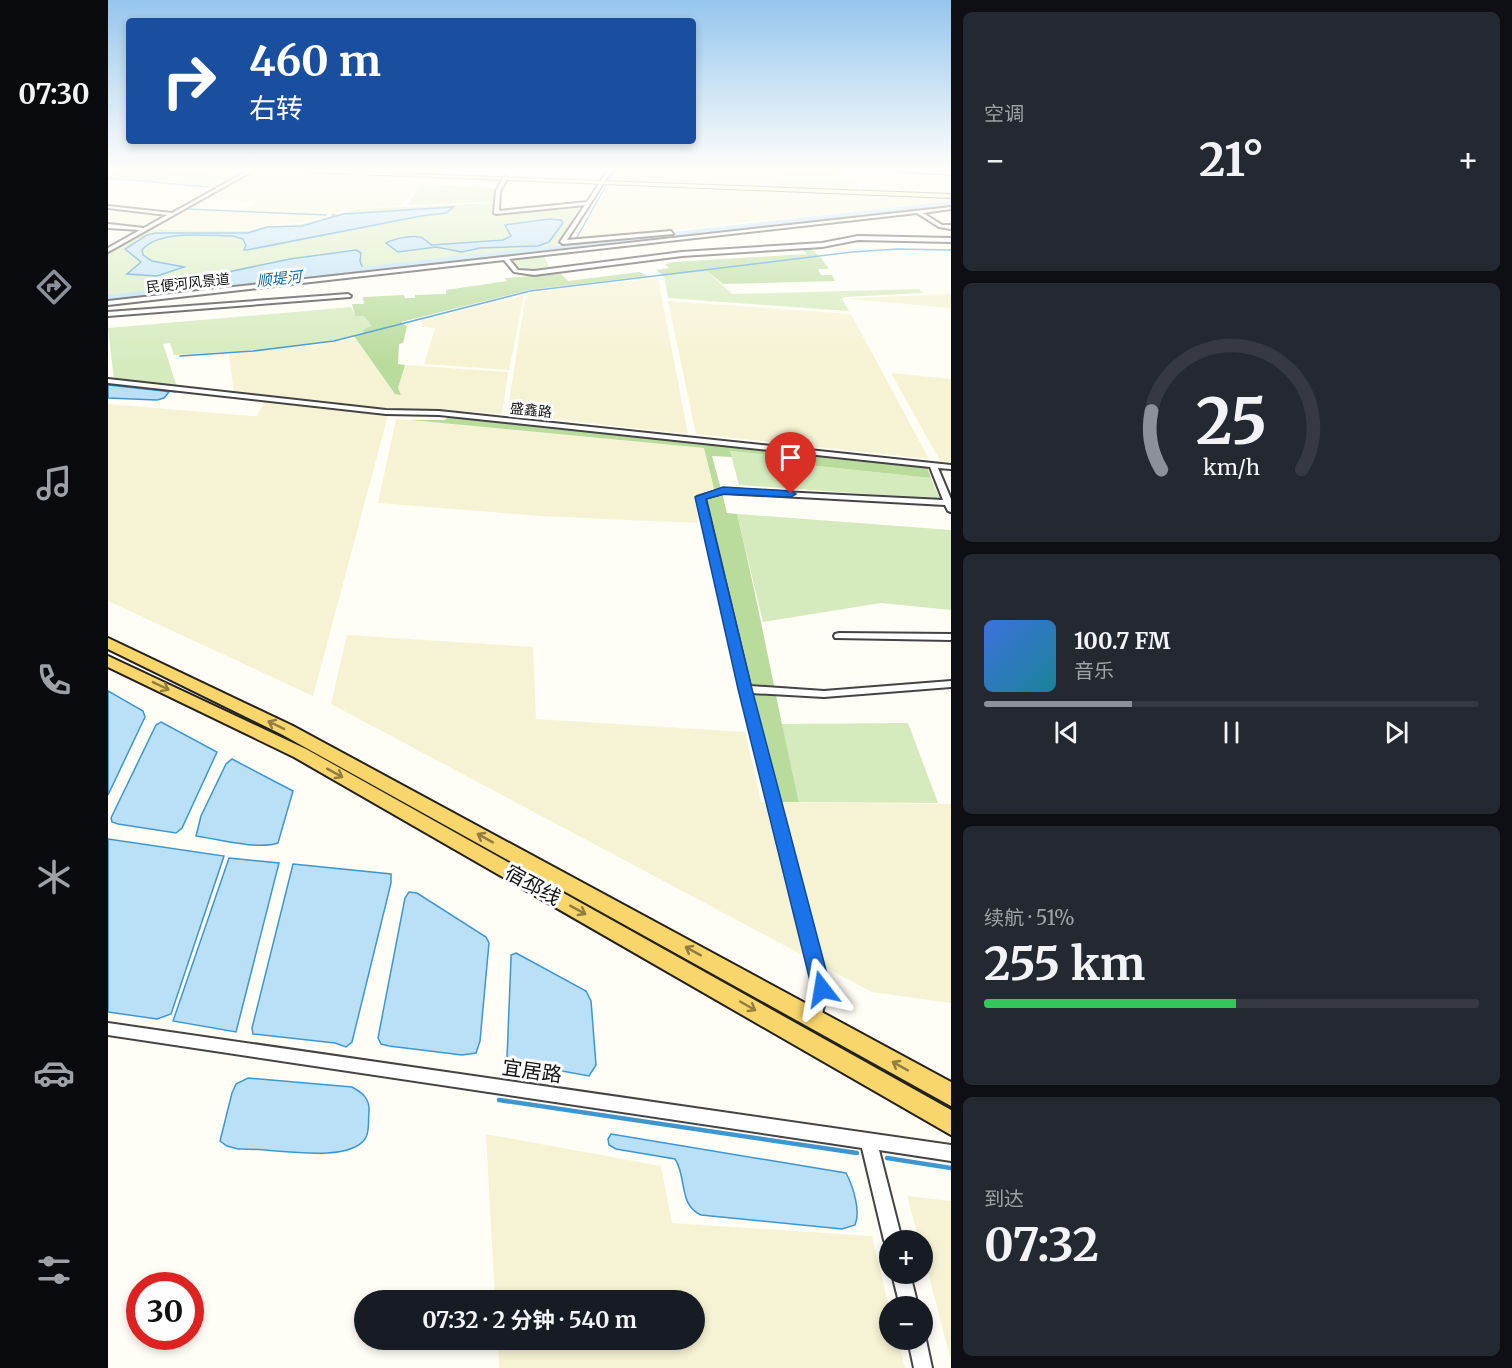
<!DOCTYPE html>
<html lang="zh">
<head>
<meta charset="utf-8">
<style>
  body { margin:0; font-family:Merriweather,"Noto Sans SC",serif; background:#242831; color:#f1f3f6; height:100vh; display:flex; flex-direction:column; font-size:22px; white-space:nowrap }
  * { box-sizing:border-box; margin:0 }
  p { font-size:20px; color:#9ea1a6 }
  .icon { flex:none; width:33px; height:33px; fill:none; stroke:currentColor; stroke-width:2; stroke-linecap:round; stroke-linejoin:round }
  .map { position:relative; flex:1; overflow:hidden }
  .drawer { display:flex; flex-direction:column; gap:12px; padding:12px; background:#0d0f14; width:561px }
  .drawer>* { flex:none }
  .banner { position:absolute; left:18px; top:18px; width:570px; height:126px; border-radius:6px; box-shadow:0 3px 9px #0003; background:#1a4fa0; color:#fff; overflow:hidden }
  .fabs { position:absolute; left:771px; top:1230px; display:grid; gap:12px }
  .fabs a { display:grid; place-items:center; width:54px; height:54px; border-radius:50%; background:#171b24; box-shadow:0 3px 9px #0003; font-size:30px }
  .speed { position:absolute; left:18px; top:1272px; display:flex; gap:12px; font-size:30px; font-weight:700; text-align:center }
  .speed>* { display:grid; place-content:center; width:78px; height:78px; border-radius:50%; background:#171b24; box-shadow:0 3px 9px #0003; line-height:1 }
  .speed .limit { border:9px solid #d22; background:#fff; color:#111 }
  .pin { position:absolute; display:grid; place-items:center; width:51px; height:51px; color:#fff; margin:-62px -26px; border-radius:50% 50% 50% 0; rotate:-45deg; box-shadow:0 0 6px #0007 }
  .pin .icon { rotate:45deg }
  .me { position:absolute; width:66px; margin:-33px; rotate:346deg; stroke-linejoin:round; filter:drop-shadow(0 0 4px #0008) }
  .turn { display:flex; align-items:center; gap:21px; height:126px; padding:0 24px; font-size:27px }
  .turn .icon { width:78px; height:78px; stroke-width:2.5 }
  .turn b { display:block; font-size:42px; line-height:51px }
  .big { font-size:45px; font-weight:700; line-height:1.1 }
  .drawer .card { flex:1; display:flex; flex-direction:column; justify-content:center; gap:9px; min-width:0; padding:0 21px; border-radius:9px; background:#242831 }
  .drawer .dial { align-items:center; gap:0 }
  .dial svg { height:156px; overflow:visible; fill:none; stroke:#363941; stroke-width:7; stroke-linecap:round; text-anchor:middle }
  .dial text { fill:#f1f3f6; stroke:none }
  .song { display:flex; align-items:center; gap:18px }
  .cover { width:72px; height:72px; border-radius:9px; background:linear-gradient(135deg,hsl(220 70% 55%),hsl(190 70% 35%)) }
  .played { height:6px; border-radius:3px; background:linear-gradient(90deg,#8c9099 30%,#363941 30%) }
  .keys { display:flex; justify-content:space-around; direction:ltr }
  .heat { display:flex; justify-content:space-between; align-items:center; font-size:33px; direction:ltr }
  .charge { height:9px; border-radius:4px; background:linear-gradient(90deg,#34c759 51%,#363941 0) }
  .trip { position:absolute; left:246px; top:1290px; width:351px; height:60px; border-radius:30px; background:#171b24; box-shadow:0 3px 9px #0003; font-weight:700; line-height:60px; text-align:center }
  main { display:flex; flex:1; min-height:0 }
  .menu { display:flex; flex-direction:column; width:108px; justify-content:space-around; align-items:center; background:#090b0e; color:#9ea1a6 }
  .menu .icon { width:42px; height:42px }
  .menu .on { color:#8c9099 }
  .menu b { font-size:27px; color:#f1f3f6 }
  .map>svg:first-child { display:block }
</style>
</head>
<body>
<main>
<nav class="menu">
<b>07:30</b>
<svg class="icon on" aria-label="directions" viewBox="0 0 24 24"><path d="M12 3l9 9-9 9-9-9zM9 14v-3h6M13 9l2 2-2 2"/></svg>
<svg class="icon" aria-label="music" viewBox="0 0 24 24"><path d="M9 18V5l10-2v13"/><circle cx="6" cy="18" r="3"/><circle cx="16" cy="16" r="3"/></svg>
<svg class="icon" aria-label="phone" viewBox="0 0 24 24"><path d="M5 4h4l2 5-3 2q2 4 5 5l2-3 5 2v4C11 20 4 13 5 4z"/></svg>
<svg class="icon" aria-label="climate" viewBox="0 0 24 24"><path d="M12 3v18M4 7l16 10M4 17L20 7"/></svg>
<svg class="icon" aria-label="car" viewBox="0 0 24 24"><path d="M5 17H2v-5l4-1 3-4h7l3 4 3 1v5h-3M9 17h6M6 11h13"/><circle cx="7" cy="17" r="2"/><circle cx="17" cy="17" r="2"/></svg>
<svg class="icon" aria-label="filters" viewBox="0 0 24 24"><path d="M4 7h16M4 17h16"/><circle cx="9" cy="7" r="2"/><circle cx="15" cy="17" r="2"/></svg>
</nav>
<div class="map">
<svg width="843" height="1368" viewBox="0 0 843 1368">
  <rect width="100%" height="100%" fill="#fffdf5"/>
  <g fill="#f6f3d4">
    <polygon points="147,170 182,170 317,176 293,206 241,209 191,223 153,225 135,230 44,228 75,210 132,212 148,202 95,198"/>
    <polygon points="511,170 673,170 669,188 505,182"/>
    <polygon points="502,184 843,197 843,201 469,240"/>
    <polygon points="9,210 52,215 30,227 0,222 0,215"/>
    <polygon points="550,278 580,434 399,414 417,300 422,292"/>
    <polygon points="843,294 843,308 741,299 747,298"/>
    <polygon points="416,295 401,370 316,364 327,328 314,327 313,320"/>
    <polygon points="560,301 743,314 821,459 588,434"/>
    <polygon points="247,338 287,394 292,394 290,388 297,365 400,372 394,414 325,409 324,411 276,411 126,394 121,354 214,344"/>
    <polygon points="783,373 843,379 843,465 834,464"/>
    <polygon points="157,401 280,415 205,696 0,601 0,404 142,416 149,416"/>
    <polygon points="288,419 596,448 606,489 587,496 590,523 432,516 270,503"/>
    <polygon points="239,635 425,647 428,719 637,732 653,802 843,804 843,1003 764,992 223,704"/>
    <polygon points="378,1134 553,1166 564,1223 764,1236 781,1307 782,1340 790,1340 797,1368 391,1368 390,1340 586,1340 586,1300 387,1300"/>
    <polygon points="799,1196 843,1201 843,1361 815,1253 814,1240 811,1240"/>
  </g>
  <g fill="#d5ebbd">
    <polygon points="9,170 60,170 127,175 108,186 0,177 0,173"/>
    <polygon points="313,184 388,188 386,202 299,205"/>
    <polygon points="475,202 448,247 0,297 0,252 41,229 140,231 157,227 194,224 250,209 387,203 386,212"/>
    <polygon points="435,255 442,268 410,270 400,259"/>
    <polygon points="599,271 624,294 811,289 815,293 737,297 734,299 741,311 560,298 556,276"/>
    <polygon points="243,307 247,316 256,315 265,326 254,334 223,341 136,351 66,355 62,343 55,344 69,387 6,380 0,328"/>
    <polygon points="622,451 689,458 690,464 823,478 832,499 631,485"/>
    <polygon points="629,514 843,530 843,610 773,603 655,622"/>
    <polygon points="800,723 830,803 691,802 673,724"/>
  </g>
  <g fill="#b9dc9c">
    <polygon points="701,247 713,258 721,269 710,269 713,275 724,275 727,281 615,284 599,271 556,276 548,270 561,268 557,264 566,262 699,254 693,248"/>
    <polygon points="532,272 539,276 421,290 293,322 299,327 295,343 291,344 290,364 297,365 290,388 293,395 287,394 246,336 254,334 256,329 264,326 256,316 247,316 244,304 256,304 255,297 296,295 297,298 307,298 307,295 338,294 338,290 399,281 397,278 453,274 460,281"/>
    <polygon points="341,417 819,467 823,478 690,464 689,458 622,451 624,457 604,456 613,489 606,489 596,448 302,420 336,420"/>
    <path d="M614 493 619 513 629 514C652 610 669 706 691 802H671L597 499Z"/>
  </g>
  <polygon fill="#e6f2cf" points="673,170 729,170 729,174 750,176 749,190 669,187"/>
  <g fill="#b9e0f7" stroke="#3f96cf" stroke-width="1.5">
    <path d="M346 207 338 213 313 216 139 250H136L138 246 135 239 125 236C100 236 51 229 34 250L35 255 44 261 76 267 49 276 19 274 33 262 17 249 39 235 48 233H140L159 227 194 226 235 214Z"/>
    <path d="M441 219 453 220 455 223 441 242 430 246 372 248 354 252 328 247 290 252 278 243C285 239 309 233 316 239 319 241 321 244 324 245L395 240 403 236 397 225Z"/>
    <polygon points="248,250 253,253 252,261 255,269 54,292 87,284 101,276 182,259"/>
    <polygon points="0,385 56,391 61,392 56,398 49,400 0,398"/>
    <polygon points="0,691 35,711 37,717 0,795"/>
    <polygon points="53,722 109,752 74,828 68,833 10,824 4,822 3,818 48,725"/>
    <path d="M124 759 185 791 170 843C149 850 110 839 88 836L93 816 118 764Z"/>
    <polygon points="0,839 116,856 63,1014 49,1019 0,1012"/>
    <polygon points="121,858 171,863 128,1032 65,1021"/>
    <polygon points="185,864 283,874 283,883 244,1042 238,1047 227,1043 145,1034 144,1028"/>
    <polygon points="301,892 309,893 378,937 381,943 372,1041 368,1053 354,1055 281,1046 273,1044 270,1038 297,898"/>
    <polygon points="408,953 478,991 483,1001 488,1065 481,1076 405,1062 399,1058 403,959 403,955"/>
    <path d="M140 1078 244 1087C255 1093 262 1099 261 1112 260 1119 262 1133 257 1139 239 1165 159 1147 130 1149L119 1146 112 1141 124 1093 128 1084Z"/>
    <path d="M503 1134 738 1173C745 1186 753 1211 747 1225L734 1229 593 1215C570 1205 579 1176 567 1159L508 1149 501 1145 500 1139Z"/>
  </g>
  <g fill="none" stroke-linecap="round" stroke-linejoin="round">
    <g stroke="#3f96cf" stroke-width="1.5">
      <polyline points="0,178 100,187"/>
      <polyline points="500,182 508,170"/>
      <polyline points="79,209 218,215"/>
      <polyline points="224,215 228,215"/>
      <polyline points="464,246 499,184"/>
      <polyline points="72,356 145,351 226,341 422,291 744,252 790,249 843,250"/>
      <polyline points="0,384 68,392"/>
    </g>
    <g stroke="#3f96cf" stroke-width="4.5">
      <polyline points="391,1100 749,1153"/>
      <polyline points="779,1158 843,1168"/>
    </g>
    <polygon fill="#b9e0f7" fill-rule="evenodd" points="843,201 843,207 0,301 0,295"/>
    <g stroke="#444" stroke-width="4">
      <g id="street">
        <polygon points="141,170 146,170 0,252 0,248 32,230 0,228 0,224 36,228 59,215 0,208 0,206 64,213"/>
        <polygon points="500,170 504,170 459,240 563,231 565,234 455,244 452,242 477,205 388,214 386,213 388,191 396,177 400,178 392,191 391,211 479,202"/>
        <polygon points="786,170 843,172 843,174 788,171"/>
        <polygon points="843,207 843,209 815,213 834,225 843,225 843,229 831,227 809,213 401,259 410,270 426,271 574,252 714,243 750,236 843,238 843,242 750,240 714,247 574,256 426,275 406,272 396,260 0,305 0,301"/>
        <polygon points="240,294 243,296 242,297 0,316 0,312"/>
        <polygon points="0,379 278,410 331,411 843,465 843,469 830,468 843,499 843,512 840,511 837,505 615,493 597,498 642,686 716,691 843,681 843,687 716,697 643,693 720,989 712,1022 707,1024 702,1022 700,1018 706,989 632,689 589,497 615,489 835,500 822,467 331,415 278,414 0,383"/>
        <polygon points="731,633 843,634 843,640 727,638 726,636 727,634"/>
        <polygon points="0,1023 843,1145 843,1161 771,1150 794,1240 782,1240 782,1247 779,1246 776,1240 754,1148 0,1035"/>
        <polygon points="784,1274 802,1274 810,1306 792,1306"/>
        <polygon points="814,1333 818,1340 824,1368 806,1368 800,1340 814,1340"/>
      </g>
    </g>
    <g stroke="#333" stroke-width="2">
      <polygon id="secondary" points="197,170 843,194 843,198 200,172"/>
    </g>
    <g stroke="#222" stroke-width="4">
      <g id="primary">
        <polygon points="0,638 185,726 843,1082 843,1106 173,734 0,649"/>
        <polygon points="0,656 198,749 843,1110 843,1135 186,757 0,667"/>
      </g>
    </g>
    <use href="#street" fill="#fff" fill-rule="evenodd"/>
    <use href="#secondary" fill="#fff6b0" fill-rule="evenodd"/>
    <use href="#primary" fill="#f9d66b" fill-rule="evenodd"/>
  </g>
  <defs><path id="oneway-shaft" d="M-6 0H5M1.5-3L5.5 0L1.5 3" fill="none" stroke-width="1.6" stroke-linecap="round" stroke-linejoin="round" transform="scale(1.5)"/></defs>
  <g stroke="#917d42">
    <use href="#oneway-shaft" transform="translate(53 686) rotate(26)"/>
    <use href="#oneway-shaft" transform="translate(168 725) rotate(-154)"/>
    <use href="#oneway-shaft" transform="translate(227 773) rotate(29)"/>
    <use href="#oneway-shaft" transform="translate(377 838) rotate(-151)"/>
    <use href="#oneway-shaft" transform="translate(470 910) rotate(29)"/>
    <use href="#oneway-shaft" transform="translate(585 951) rotate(-151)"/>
    <use href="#oneway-shaft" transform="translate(640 1006) rotate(30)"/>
    <use href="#oneway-shaft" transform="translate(792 1066) rotate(-151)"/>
  </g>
  <linearGradient id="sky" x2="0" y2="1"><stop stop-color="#95c6ee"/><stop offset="0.47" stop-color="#fffefa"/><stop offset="1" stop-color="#fffefa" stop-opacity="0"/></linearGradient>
  <rect width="843" height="361" fill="url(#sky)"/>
  <polygon fill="#1a73e8" stroke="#114b97" stroke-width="1.5" points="615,487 683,491 688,494 683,497 616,494 598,499 644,689 723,989 720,995 714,997 707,995 704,989 630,689 587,497"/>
  <g text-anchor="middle" stroke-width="6" stroke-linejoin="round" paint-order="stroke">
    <g font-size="14" fill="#111" stroke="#fff">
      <text transform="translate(80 283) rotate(-6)" y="5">民便河风景道</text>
      <text transform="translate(423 410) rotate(6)" y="5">盛鑫路</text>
    </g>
    <g font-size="15" font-style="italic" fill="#1768a6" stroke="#fff">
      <text transform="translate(171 279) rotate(-6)" y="5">顺堤河</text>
    </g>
    <g font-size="20" fill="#111" stroke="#fff">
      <text transform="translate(425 885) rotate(29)" y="7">宿邳线</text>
      <text transform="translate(424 1071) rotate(8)" y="7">宜居路</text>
    </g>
  </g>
</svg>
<div class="fabs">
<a>+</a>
<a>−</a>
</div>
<div class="speed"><div class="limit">30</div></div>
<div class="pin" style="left:683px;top:494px;background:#d93025"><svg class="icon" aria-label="arrive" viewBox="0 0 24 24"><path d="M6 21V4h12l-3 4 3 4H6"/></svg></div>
<svg class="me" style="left:714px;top:989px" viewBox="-20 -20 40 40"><path d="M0-17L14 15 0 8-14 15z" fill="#1a73e8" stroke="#fff" stroke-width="4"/></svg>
<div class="trip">07:32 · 2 分钟 · 540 m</div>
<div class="banner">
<div class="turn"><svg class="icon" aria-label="right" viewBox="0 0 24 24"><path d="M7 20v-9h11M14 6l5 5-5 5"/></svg><div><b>460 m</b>右转</div></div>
</div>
</div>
<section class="drawer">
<div class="card"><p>空调</p>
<div class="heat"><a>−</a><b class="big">21°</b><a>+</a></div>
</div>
<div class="card dial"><svg viewBox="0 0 100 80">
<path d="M14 69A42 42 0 1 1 86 69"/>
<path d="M14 69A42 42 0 0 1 9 39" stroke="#8c9099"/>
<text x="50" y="56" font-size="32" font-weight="700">25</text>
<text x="50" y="72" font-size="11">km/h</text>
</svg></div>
<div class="card">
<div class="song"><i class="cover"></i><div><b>100.7 FM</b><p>音乐</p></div></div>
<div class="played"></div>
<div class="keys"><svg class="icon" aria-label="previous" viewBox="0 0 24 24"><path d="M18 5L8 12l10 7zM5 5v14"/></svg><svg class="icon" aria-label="pause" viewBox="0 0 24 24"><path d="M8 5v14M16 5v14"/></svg><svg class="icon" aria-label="next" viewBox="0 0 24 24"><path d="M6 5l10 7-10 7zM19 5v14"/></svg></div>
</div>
<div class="card"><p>续航 · 51%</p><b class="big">255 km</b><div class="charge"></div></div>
<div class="card"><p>到达</p><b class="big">07:32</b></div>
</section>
</main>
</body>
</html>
